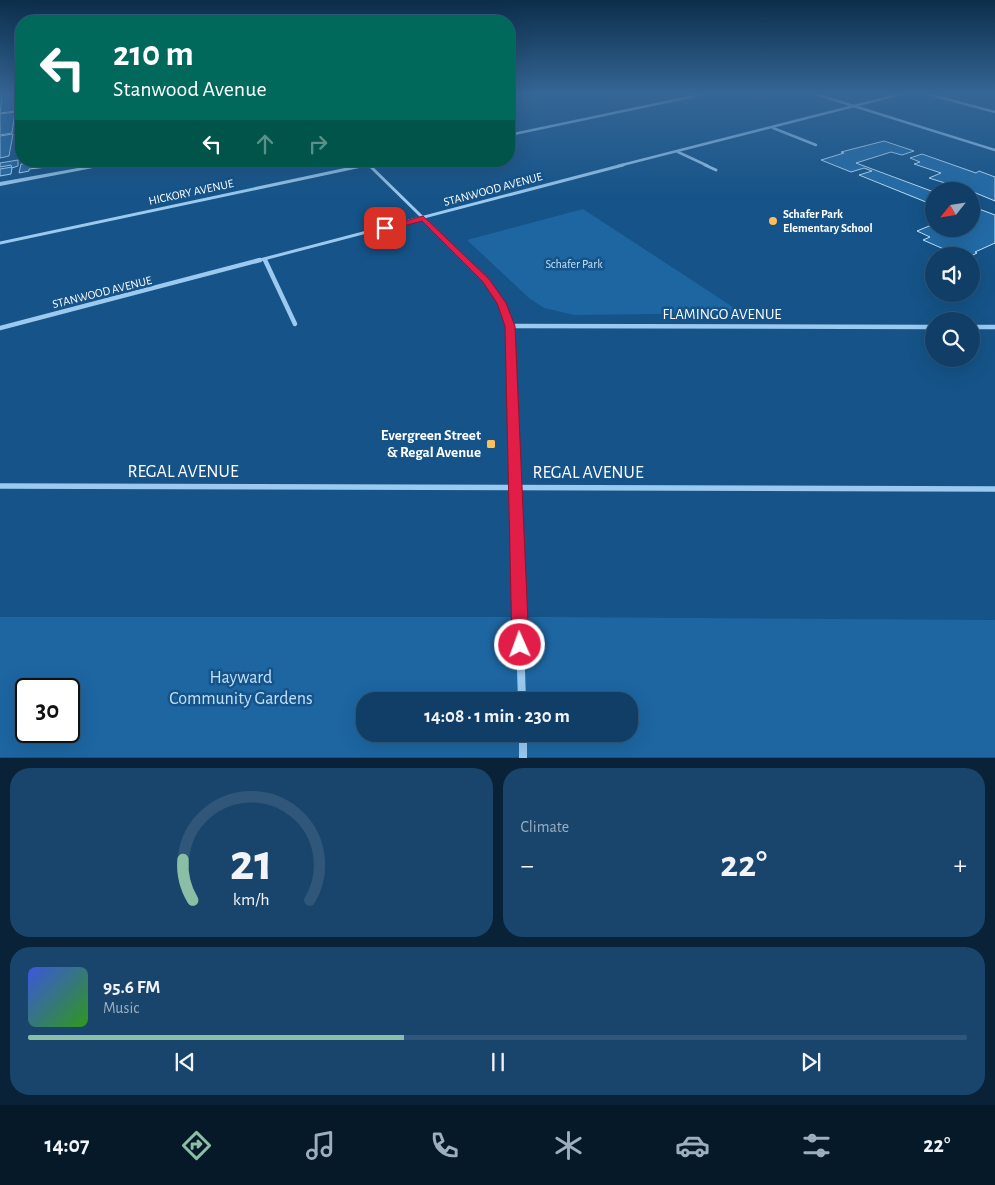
<!DOCTYPE html>
<html lang="en">
<head>
<meta charset="utf-8">
<style>
  body { margin:0; font-family:"Alegreya Sans",sans-serif; background:#19456c; color:#f1f3f6; height:100vh; display:flex; flex-direction:column; font-size:19px; white-space:nowrap }
  * { box-sizing:border-box; margin:0 }
  p { font-size:16px; color:#9caebf }
  .icon { flex:none; width:28px; height:28px; fill:none; stroke:currentColor; stroke-width:2; stroke-linecap:round; stroke-linejoin:round }
  .map { position:relative; height:758px; overflow:hidden }
  .side { display:flex; flex-direction:column; gap:10px; padding:10px; background:#092238; flex:1 }
  .side>* { flex:none }
  .top-card { position:absolute; left:15px; top:15px; width:500px; height:152px; border-radius:20px; box-shadow:0 5px 20px #0002,0 0 0 1px #30577a; background:#00695c; color:#fff; overflow:hidden }
  .needle { width:32px; rotate:240deg }
  .tools { position:absolute; left:925px; top:182px; display:grid; gap:10px }
  .tools a { display:grid; place-items:center; width:55px; height:55px; border-radius:50%; background:#103e66; box-shadow:0 5px 20px #0002,0 0 0 1px #30577a; font-size:25px }
  .speed { position:absolute; left:15px; top:678px; display:flex; gap:10px; font-size:25px; font-weight:700; text-align:center }
  .speed>* { display:grid; place-content:center; width:65px; height:65px; border-radius:50%; background:#103e66; box-shadow:0 5px 20px #0002,0 0 0 1px #30577a; line-height:1 }
  .speed .limit { border:2px solid #111; border-radius:8px; background:#fff; color:#111 }
  .pin { position:absolute; display:grid; place-items:center; width:42px; height:42px; color:#fff; margin:-21px; border-radius:10px; box-shadow:0 2px 8px #0006 }
  .me { position:absolute; width:55px; margin:-28px; rotate:358deg; stroke-linejoin:round; filter:drop-shadow(0 0 4px #0008) }
  .turn { display:flex; align-items:center; gap:18px; height:105px; padding:0 15px; font-size:22px }
  .turn .icon { width:65px; height:65px; stroke-width:2.5 }
  .turn b { display:block; font-size:35px; line-height:42px }
  .lanes { display:flex; align-items:center; height:48px; padding:0 15px; background:#0003; justify-content:center; gap:25px; direction:ltr }
  .lanes .off { opacity:.35 }
  .big { font-size:38px; font-weight:600; line-height:1.1 }
  .side .tile { flex:1; display:flex; flex-direction:column; justify-content:center; gap:8px; min-width:0; padding:0 18px; border-radius:20px; background:#19456c }
  .side .dial { align-items:center; gap:0 }
  .dial svg { height:130px; overflow:visible; fill:none; stroke:#30577a; stroke-width:7; stroke-linecap:round; text-anchor:middle }
  .dial text { fill:#f1f3f6; stroke:none }
  .song { display:flex; align-items:center; gap:15px }
  .cover { width:60px; height:60px; border-radius:8px; background:linear-gradient(135deg,hsl(230 70% 55%),hsl(110 70% 35%)) }
  .played { height:5px; border-radius:2px; background:linear-gradient(90deg,#8abfa5 40%,#30577a 40%) }
  .keys { display:flex; justify-content:space-around; direction:ltr }
  .heat { display:flex; justify-content:space-between; align-items:center; font-size:28px; direction:ltr }
  .side .tiles { flex:1; display:grid; gap:10px; grid-template-columns:1fr 1fr }
  .tile:last-child { grid-column:span 2 }
  .trip { position:absolute; left:356px; top:692px; width:282px; height:50px; border-radius:20px; background:#103e66; box-shadow:0 5px 20px #0002,0 0 0 1px #30577a; font-weight:600; line-height:50px; text-align:center }
  .menu { display:flex; height:80px; justify-content:space-around; align-items:center; background:#061929; color:#9caebf }
  .menu .icon { width:35px; height:35px }
  .menu .current { color:#8abfa5 }
  .menu b { font-size:22px; color:#f1f3f6 }
  .map>svg:first-child { display:block }
</style>
</head>
<body>
<div class="map">
<svg width="995" height="758" viewBox="0 0 995 758">
  <rect width="100%" height="100%" fill="#155388"/>
  <g fill="#1d66a2" fill-rule="evenodd">
    <polygon points="583,209 742,313 574,315 544,308 529,298 467,240"/>
    <path d="M0 617H552L995 620V757H0ZM26 689H69V731H26ZM365 701H630V734H365Z"/>
  </g>
  <g fill="#236ba7" stroke="#c1e1fb">
    <polygon points="18,93 16,111 0,113 2,96"/>
    <polygon points="15,112 12,133 0,135 0,114"/>
    <polygon points="13,134 9,156 0,158 0,136"/>
    <polygon points="884,141 914,151 902,155 891,152 856,163 934,192 934,200 926,202 859,175 872,171 864,168 851,172 821,160 844,153 841,152"/>
    <polygon points="922,154 976,173 979,171 995,177 995,201 971,191 929,178 941,173 914,164 920,162 910,158"/>
    <polygon points="18,160 18,166 12,168 11,165 0,167 0,163"/>
    <polygon points="47,161 47,167 29,169 29,171 19,173 21,164"/>
    <polygon points="56,161 82,161 82,162 56,166"/>
    <polygon points="12,167 11,174 0,176 0,169"/>
    <polygon points="971,206 995,215 995,243 975,252 977,253 973,255 965,256 955,252 953,253 923,240 930,237 917,231 934,224 934,229 971,229"/>
  </g>
  <g fill="none" stroke-linecap="round" stroke-linejoin="round">
    <g stroke="#9bc9ef" stroke-width="2.5">
      <polyline points="812,93 995,150"/>
      <polyline points="924,93 995,112"/>
      <polyline points="773,128 816,145"/>
      <polyline points="509,135 709,93"/>
      <polyline points="678,152 708,166"/>
      <polyline points="365,161 370,166"/>
      <polyline points="361,166 385,161"/>
      <polyline points="618,166 905,93"/>
    </g>
    <g stroke="#9bc9ef" stroke-width="3">
      <polyline points="369,165 467,261"/>
      <polyline points="705,165 716,170"/>
      <polyline points="0,243 366,165"/>
      <polyline points="256,261 623,165"/>
    </g>
    <g stroke="#9bc9ef" stroke-width="4.5">
      <polyline points="265,260 295,324"/>
      <path d="M465 260C484 278 505 299 510 326 513 345 511 366 512 385"/>
      <polyline points="510,326 934,327"/>
      <polyline points="971,327 995,327"/>
      <polyline points="0,328 260,260"/>
    </g>
    <g stroke="#9bc9ef" stroke-width="5.5">
      <polyline points="512,383 517,547"/>
      <polyline points="0,486 995,489"/>
    </g>
    <g stroke="#9bc9ef" stroke-width="8">
      <polyline points="517,545 522,701"/>
      <polyline points="523,734 523,758"/>
    </g>
    <polygon fill="#9bc9ef" fill-rule="evenodd" points="117,161 129,161 0,186 0,182"/>
  </g>
  <linearGradient id="sky" x2="0" y2="1"><stop stop-color="#0c2e4b"/><stop offset="0.47" stop-color="#356696"/><stop offset="1" stop-color="#356696" stop-opacity="0"/></linearGradient>
  <rect width="995" height="199" fill="url(#sky)"/>
  <polygon fill="#e11d48" stroke="#92132f" points="423,216 489,279 506,303 515,326 529,645 526,651 520,654 514,651 512,645 505,326 497,303 483,282 422,221 385,231 381,228"/>
  <g fill="#ffbe59" stroke="#155388" stroke-width="2">
    <circle cx="773" cy="221" r="5"/>
    <rect x="486" y="439" width="10" height="10" rx="2.5"/>
  </g>
  <g text-anchor="middle" stroke-width="5" stroke-linejoin="round" paint-order="stroke">
    <g font-size="12" fill="#fff" stroke="#155388">
      <text transform="translate(493 189) rotate(-15)" y="4">STANWOOD AVENUE</text>
      <text transform="translate(191 192) rotate(-12)" y="4">HICKORY AVENUE</text>
      <text transform="translate(102 292) rotate(-14)" y="4">STANWOOD AVENUE</text>
    </g>
    <g font-size="12" font-weight="bold" fill="#fff" stroke="#155388" text-anchor="start">
      <text x="783" y="218">Schafer Park<tspan x="783" dy="14">Elementary School</tspan></text>
    </g>
    <g font-size="12" fill="#c1e1fb" stroke="#155388">
      <text x="574" y="268">Schafer Park</text>
    </g>
    <g font-size="15" fill="#fff" stroke="#155388">
      <text x="722" y="319">FLAMINGO AVENUE</text>
    </g>
    <g font-size="15" font-weight="bold" fill="#fff" stroke="#155388" text-anchor="end">
      <text x="481" y="440">Evergreen Street<tspan x="481" dy="17">&amp; Regal Avenue</tspan></text>
    </g>
    <g font-size="18" fill="#fff" stroke="#155388">
      <text x="183" y="477">REGAL AVENUE</text>
      <text x="588" y="478">REGAL AVENUE</text>
    </g>
    <g font-size="18" fill="#c1e1fb" stroke="#155388">
      <text x="241" y="683">Hayward<tspan x="241" dy="21">Community Gardens</tspan></text>
    </g>
  </g>
</svg>
<div class="tools">
<a><svg class="needle" viewBox="-14 -14 28 28"><path d="M0-13l5 13h-10z" fill="#e53935"/><path d="M0 13l5-13h-10z" fill="#9caebf"/></svg></a>
<a><svg class="icon" aria-label="sound" viewBox="0 0 24 24"><path d="M4 9h4l5-4v14l-5-4H4zM17 9q2 3 0 6"/></svg></a>
<a><svg class="icon" aria-label="search" viewBox="0 0 24 24"><circle cx="10" cy="10" r="6"/><path d="M15 15l6 6"/></svg></a>
</div>
<div class="speed"><div class="limit">30</div></div>
<div class="pin" style="left:385px;top:228px;background:#d93025"><svg class="icon" aria-label="arrive" viewBox="0 0 24 24"><path d="M6 21V4h12l-3 4 3 4H6"/></svg></div>
<svg class="me" style="left:520px;top:645px" viewBox="-20 -20 40 40"><circle r="17" fill="#e11d48" stroke="#fff" stroke-width="3"/><path d="M0-11L8 9 0 5-8 9z" fill="#fff"/></svg>
<div class="trip">14:08 · 1 min · 230 m</div>
<div class="top-card">
<div class="turn"><svg class="icon" aria-label="left" viewBox="0 0 24 24"><path d="M17 20v-9H6M10 6l-5 5 5 5"/></svg><div><b>210 m</b>Stanwood Avenue</div></div>
<div class="lanes"><svg class="icon" aria-label="left" viewBox="0 0 24 24"><path d="M17 20v-9H6M10 6l-5 5 5 5"/></svg><svg class="icon off" aria-label="ahead" viewBox="0 0 24 24"><path d="M12 20V5M6 11l6-6 6 6"/></svg><svg class="icon off" aria-label="right" viewBox="0 0 24 24"><path d="M7 20v-9h11M14 6l5 5-5 5"/></svg></div>
</div>
</div>
<section class="side">
<div class="tiles">
<div class="tile dial"><svg viewBox="0 0 100 80">
<path d="M14 69A42 42 0 1 1 86 69"/>
<path d="M14 69A42 42 0 0 1 8 44" stroke="#8abfa5"/>
<text x="50" y="56" font-size="32" font-weight="700">21</text>
<text x="50" y="72" font-size="11">km/h</text>
</svg></div>
<div class="tile"><p>Climate</p>
<div class="heat"><a>−</a><b class="big">22°</b><a>+</a></div>
</div>
<div class="tile">
<div class="song"><i class="cover"></i><div><b>95.6 FM</b><p>Music</p></div></div>
<div class="played"></div>
<div class="keys"><svg class="icon" aria-label="previous" viewBox="0 0 24 24"><path d="M18 5L8 12l10 7zM5 5v14"/></svg><svg class="icon" aria-label="pause" viewBox="0 0 24 24"><path d="M8 5v14M16 5v14"/></svg><svg class="icon" aria-label="next" viewBox="0 0 24 24"><path d="M6 5l10 7-10 7zM19 5v14"/></svg></div>
</div>
</div>
</section>
<nav class="menu">
<b>14:07</b>
<svg class="icon current" aria-label="directions" viewBox="0 0 24 24"><path d="M12 3l9 9-9 9-9-9zM9 14v-3h6M13 9l2 2-2 2"/></svg>
<svg class="icon" aria-label="music" viewBox="0 0 24 24"><path d="M9 18V5l10-2v13"/><circle cx="6" cy="18" r="3"/><circle cx="16" cy="16" r="3"/></svg>
<svg class="icon" aria-label="phone" viewBox="0 0 24 24"><path d="M5 4h4l2 5-3 2q2 4 5 5l2-3 5 2v4C11 20 4 13 5 4z"/></svg>
<svg class="icon" aria-label="climate" viewBox="0 0 24 24"><path d="M12 3v18M4 7l16 10M4 17L20 7"/></svg>
<svg class="icon" aria-label="car" viewBox="0 0 24 24"><path d="M5 17H2v-5l4-1 3-4h7l3 4 3 1v5h-3M9 17h6M6 11h13"/><circle cx="7" cy="17" r="2"/><circle cx="17" cy="17" r="2"/></svg>
<svg class="icon" aria-label="filters" viewBox="0 0 24 24"><path d="M4 7h16M4 17h16"/><circle cx="9" cy="7" r="2"/><circle cx="15" cy="17" r="2"/></svg>
<b>22°</b>
</nav>
</body>
</html>
